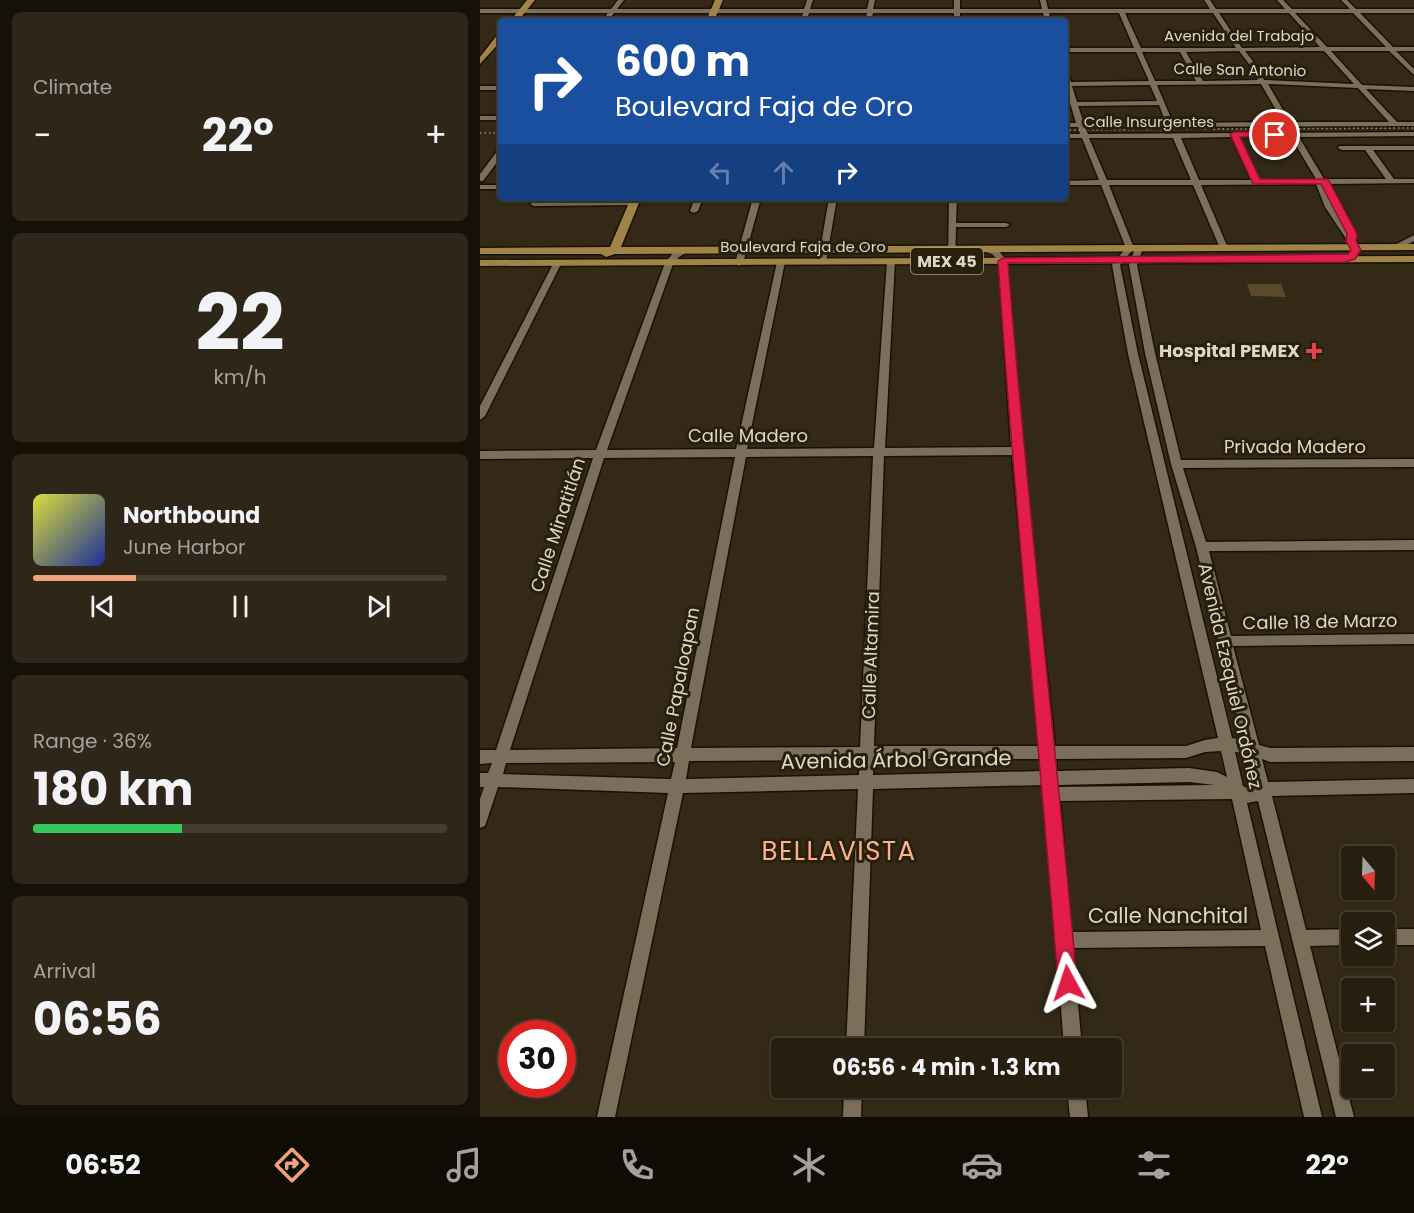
<!DOCTYPE html>
<html lang="en">
<head>
<meta charset="utf-8">
<style>
  body { margin:0; font-family:Poppins,sans-serif; background:#2e2719; color:#f1f3f6; height:100vh; display:flex; flex-direction:column; font-size:22px; white-space:nowrap }
  * { box-sizing:border-box; margin:0 }
  p { font-size:20px; color:#a4a29f }
  .icon { flex:none; width:33px; height:33px; fill:none; stroke:currentColor; stroke-width:2; stroke-linecap:round; stroke-linejoin:round }
  .map { position:relative; flex:1; overflow:hidden }
  .side { display:flex; flex-direction:column; gap:12px; padding:12px; background:#151109; width:480px }
  .side>* { flex:none }
  .top-card { position:absolute; left:18px; top:18px; width:570px; height:183px; border-radius:6px; box-shadow:0 2px 4px #0004,0 0 0 2px #423d30; background:#1a4fa0; color:#fff; overflow:hidden }
  .needle { width:39px; rotate:161deg }
  .fabs { position:absolute; left:861px; top:846px; display:grid; gap:12px }
  .fabs a { display:grid; place-items:center; width:54px; height:54px; border-radius:6px; background:#261f10; box-shadow:0 2px 4px #0004,0 0 0 2px #423d30; font-size:30px }
  .speed { position:absolute; left:18px; top:1020px; display:flex; gap:12px; font-size:30px; font-weight:700; text-align:center }
  .speed>* { display:grid; place-content:center; width:78px; height:78px; border-radius:50%; background:#261f10; box-shadow:0 2px 4px #0004,0 0 0 2px #423d30; line-height:1 }
  .speed .limit { border:9px solid #d22; background:#fff; color:#111 }
  .pin { position:absolute; display:grid; place-items:center; width:51px; height:51px; color:#fff; margin:-26px; border:3px solid #fff; border-radius:50%; box-shadow:0 2px 6px #0007 }
  .me { position:absolute; width:66px; margin:-33px; rotate:355deg; stroke-linejoin:round; filter:drop-shadow(0 0 4px #0008) }
  .turn { display:flex; align-items:center; gap:21px; height:126px; padding:0 18px; font-size:27px }
  .turn .icon { width:78px; height:78px; stroke-width:2.5 }
  .turn b { display:block; font-size:42px; line-height:51px }
  .lanes { display:flex; align-items:center; height:57px; padding:0 18px; background:#0003; justify-content:center; gap:30px; direction:ltr }
  .lanes .off { opacity:.35 }
  .big { font-size:45px; font-weight:700; line-height:1.1 }
  .side .widget { flex:1; display:flex; flex-direction:column; justify-content:center; gap:9px; min-width:0; padding:0 21px; border-radius:9px; background:#2e2719 }
  .side .dial { align-items:center; gap:0 }
  .dial b { font-size:78px; line-height:1 }
  .song { display:flex; align-items:center; gap:18px }
  .cover { width:72px; height:72px; border-radius:9px; background:linear-gradient(135deg,hsl(60 70% 55%),hsl(230 70% 35%)) }
  .played { height:6px; border-radius:3px; background:linear-gradient(90deg,#f0a279 25%,#423d30 25%) }
  .keys { display:flex; justify-content:space-around; direction:ltr }
  .heat { display:flex; justify-content:space-between; align-items:center; font-size:33px; direction:ltr }
  .charge { height:9px; border-radius:4px; background:linear-gradient(90deg,#34c759 36%,#423d30 0) }
  .trip { position:absolute; left:291px; top:1038px; width:351px; height:60px; border-radius:6px; background:#261f10; box-shadow:0 2px 4px #0004,0 0 0 2px #423d30; font-weight:700; line-height:60px; text-align:center }
  .menu { display:flex; height:96px; justify-content:space-around; align-items:center; background:#0f0c06; color:#a4a29f }
  .menu .icon { width:42px; height:42px }
  .menu .active { color:#f0a279 }
  .menu b { font-size:27px; color:#f1f3f6 }
  main { display:flex; flex:1; min-height:0 }
  .map>svg:first-child { display:block }
</style>
</head>
<body>
<main>
<section class="side">
<div class="widget"><p>Climate</p>
<div class="heat"><a>−</a><b class="big">22°</b><a>+</a></div>
</div>
<div class="widget dial"><b>22</b><p>km/h</p></div>
<div class="widget">
<div class="song"><i class="cover"></i><div><b>Northbound</b><p>June Harbor</p></div></div>
<div class="played"></div>
<div class="keys"><svg class="icon" aria-label="previous" viewBox="0 0 24 24"><path d="M18 5L8 12l10 7zM5 5v14"/></svg><svg class="icon" aria-label="pause" viewBox="0 0 24 24"><path d="M8 5v14M16 5v14"/></svg><svg class="icon" aria-label="next" viewBox="0 0 24 24"><path d="M6 5l10 7-10 7zM19 5v14"/></svg></div>
</div>
<div class="widget"><p>Range · 36%</p><b class="big">180 km</b><div class="charge"></div></div>
<div class="widget"><p>Arrival</p><b class="big">06:56</b></div>
</section>
<div class="map">
<svg width="934" height="1117" viewBox="0 0 934 1117">
  <rect width="100%" height="100%" fill="#332916"/>
  <polygon fill="#5a492b" points="767,284 801,284 806,297 771,296"/>
  <g fill="none" stroke-linecap="round" stroke-linejoin="round">
    <g stroke="#1a1102" stroke-width="3">
      <g id="minor">
        <path d="M138 0H144L137 9H324L327 0H333L330 9H387L389 0H395L393 9H474V0H480V9H562L560 0H566L568 9H730L724 0H730L736 9H805L797 0H803L812 9H870L861 0H867L876 9H934V13H880L913 47H934V51H916L934 69V75L909 51H851L882 85 934 87V91L886 89 917 122H934V126L605 127 608 134 934 132V136L819 137 844 179H906L885 150H862L858 148 859 146H934V150H893L914 179H934V183L850 184 870 221 864 223 880 247 876 250 873 249 845 207 836 184 721 185 748 248 744 251 740 248 713 185H629L654 248 640 265 658 354 752 738 763 740 716 547 691 464 665 353 649 265 656 246 663 248 657 265 675 353 701 460 934 459V467L703 468 726 542 934 540V550L729 551 751 636 934 634V644L753 646 779 745 790 748 934 747V761L790 762 782 759 788 782 934 779V793L792 796 826 930 872 929V945L830 946 874 1117H856L778 801 767 803 842 1117H824L785 946 593 948 602 1048H584L564 785 393 789 384 1048H366L378 789 203 793 135 1117H117L188 793 18 787 5 826 0 828V799L4 787H0V773H8L12 763 0 764V750H16L113 458 0 459V451L116 450 185 263 193 253 206 247 210 250 199 257 193 264 127 450 256 449 297 262 301 259 305 262 267 449 394 448 407 261 411 258 415 261 405 448 531 447 519 261 512 254 497 249 501 246 518 250 527 261 542 451 575 746H706L725 740 738 738 648 354 632 265 646 248 621 185H585V181L619 180 602 138H585V134H600L598 127H585V123H596L585 86V71L588 73 591 82 669 81 656 52H585V48H654L639 13H569L571 21H565L563 13H480V21H474V13H393L391 21H385L387 13H329L327 21H321L323 13H134L128 21H122L128 13H0V9H131ZM645 13H733L756 48H661ZM739 13H809L840 47 762 48ZM815 13H873L906 47H847ZM759 51 773 69 778 80 723 81 706 52ZM765 51H844L874 84 784 80 779 69ZM662 52H700L716 81H675ZM781 84 803 122 693 123 677 85ZM788 84 878 88 909 122H810ZM670 85 677 101 597 102 592 86ZM679 105 686 123H604L598 106ZM752 137 771 180H719L701 138ZM759 137H811L836 179 779 180ZM609 138H693L711 180H627ZM532 455 560 746H394L404 456ZM393 456 380 747 211 748 266 457ZM255 457 197 748 30 750 124 458ZM741 751 747 777 737 772 709 768 577 771 576 759 706 758 725 752ZM755 752 767 754 775 787C771 791 767 788 763 786ZM394 759H562L563 771 393 775ZM379 760V775L206 779 209 761ZM195 762 191 779 23 774 26 763ZM709 782 734 785 578 787V785ZM752 799 781 930 591 932 580 801Z"/>
        <rect x="0" y="86" width="21" height="4"/>
        <rect x="0" y="116" width="21" height="4"/>
        <polygon points="18,150 21,150 21,157 3,181 0,181 0,174"/>
        <rect x="0" y="185" width="21" height="4"/>
        <polygon points="215,198 223,198 218,211 214,213 210,211"/>
        <polygon points="273,198 281,198 263,263 259,266 255,263"/>
        <polygon points="349,198 357,198 346,262 342,265 338,262"/>
        <polygon points="469,198 477,198 476,223 526,223 530,225 526,227 476,227 475,261 468,263"/>
        <polygon points="154,201 158,203 157,205 54,206 50,204 54,202"/>
        <polygon points="934,235 934,241 918,249 911,247"/>
        <polygon points="77,261 81,264 5,416 0,420 0,406 73,264"/>
        <rect x="904" y="929" width="30" height="16"/>
        <polygon points="364,1088 382,1088 381,1117 363,1117"/>
        <polygon points="587,1088 605,1088 608,1117 590,1117"/>
      </g>
    </g>
    <g stroke="#1a1102" stroke-width="3">
      <g id="major">
        <polygon points="47,0 55,0 38,21 30,21"/>
        <polygon points="235,0 243,0 234,21 226,21"/>
        <polygon points="18,34 21,34 21,41 0,64 0,57"/>
        <polygon points="151,198 161,198 141,247 934,244 934,250 135,254 126,257 121,254 0,254 0,248 130,247"/>
        <polygon points="934,256 934,262 0,266 0,260"/>
      </g>
    </g>
    <use href="#minor" fill="#7b6f5b" fill-rule="evenodd"/>
    <use href="#major" fill="#a08347" fill-rule="evenodd"/>
    <g stroke="#978f80" stroke-width="1.5" stroke-dasharray="1.5 3" stroke-linecap="butt">
      <polyline points="585,130 934,128"/>
      <polyline points="0,133 21,133"/>
    </g>
  </g>
  <path fill="#e11d48" stroke="#92132f" stroke-width="1.5" d="M754 132H795L799 135 795 137H760L780 179H848L877 234 876 241 881 250 875 259 865 262 528 263C547 504 576 743 597 983L594 990 588 993 581 990 578 983C559 742 534 502 518 261L523 258 868 254 871 250 866 241 867 234 841 184H773L750 134Z"/>
  <path fill="#e0444e" stroke="#291f0d" stroke-width="2" d="M831 342h6v6h6v6h-6v6h-6v-6h-6v-6h6z"/>
  <g text-anchor="middle" stroke-width="6" stroke-linejoin="round" paint-order="stroke">
    <g font-size="15" fill="#ddd6cb" stroke="#291f0d">
      <text x="759" y="41">Avenida del Trabajo</text>
      <text transform="translate(760 70) rotate(1)" y="5">Calle San Antonio</text>
      <text x="669" y="127">Calle Insurgentes</text>
      <text x="323" y="252">Boulevard Faja de Oro</text>
    </g>
    <rect fill="#291f0d" stroke="#a79f92" stroke-width="1.5" x="431" y="248" width="72" height="26" rx="4.5"/>
    <g font-size="16" font-weight="bold" fill="#ddd6cb">
      <text x="467" y="267">MEX 45</text>
    </g>
    <g font-size="18" font-weight="bold" fill="#ddd6cb" stroke="#291f0d" text-anchor="end">
      <text x="820" y="357">Hospital PEMEX</text>
    </g>
    <g font-size="18" fill="#ddd6cb" stroke="#291f0d">
      <text x="268" y="442">Calle Madero</text>
      <text x="815" y="453">Privada Madero</text>
      <text transform="translate(78 525) rotate(-72)" y="6">Calle Minatitlán</text>
      <text transform="translate(840 622) rotate(-1)" y="6">Calle 18 de Marzo</text>
      <text transform="translate(391 655) rotate(-88)" y="6">Calle Altamira</text>
      <text transform="translate(750 676) rotate(77)" y="6">Avenida Ezequiel Ordóñez</text>
      <text transform="translate(198 687) rotate(-79)" y="6">Calle Papaloapan</text>
    </g>
    <g font-size="21" fill="#ddd6cb" stroke="#291f0d">
      <text transform="translate(416 760) rotate(-1)" y="7">Avenida Árbol Grande</text>
      <text x="688" y="923">Calle Nanchital</text>
    </g>
    <g font-size="26" letter-spacing="1.5" fill="#fbb28c" stroke="#291f0d">
      <text x="359" y="860">BELLAVISTA</text>
    </g>
  </g>
</svg>
<div class="fabs">
<a><svg class="needle" viewBox="-14 -14 28 28"><path d="M0-13l5 13h-10z" fill="#e53935"/><path d="M0 13l5-13h-10z" fill="#a4a29f"/></svg></a>
<a><svg class="icon" aria-label="layers" viewBox="0 0 24 24"><path d="M12 4l9 5-9 5-9-5zM3 14l9 5 9-5"/></svg></a>
<a>+</a>
<a>−</a>
</div>
<div class="speed"><div class="limit">30</div></div>
<div class="pin" style="left:795px;top:135px;background:#d93025"><svg class="icon" aria-label="arrive" viewBox="0 0 24 24"><path d="M6 21V4h12l-3 4 3 4H6"/></svg></div>
<svg class="me" style="left:588px;top:983px" viewBox="-20 -20 40 40"><path d="M0-17L14 15 0 8-14 15z" fill="#e11d48" stroke="#fff" stroke-width="4"/></svg>
<div class="trip">06:56 · 4 min · 1.3 km</div>
<div class="top-card">
<div class="turn"><svg class="icon" aria-label="right" viewBox="0 0 24 24"><path d="M7 20v-9h11M14 6l5 5-5 5"/></svg><div><b>600 m</b>Boulevard Faja de Oro</div></div>
<div class="lanes"><svg class="icon off" aria-label="left" viewBox="0 0 24 24"><path d="M17 20v-9H6M10 6l-5 5 5 5"/></svg><svg class="icon off" aria-label="ahead" viewBox="0 0 24 24"><path d="M12 20V5M6 11l6-6 6 6"/></svg><svg class="icon" aria-label="right" viewBox="0 0 24 24"><path d="M7 20v-9h11M14 6l5 5-5 5"/></svg></div>
</div>
</div>
</main>
<nav class="menu">
<b>06:52</b>
<svg class="icon active" aria-label="directions" viewBox="0 0 24 24"><path d="M12 3l9 9-9 9-9-9zM9 14v-3h6M13 9l2 2-2 2"/></svg>
<svg class="icon" aria-label="music" viewBox="0 0 24 24"><path d="M9 18V5l10-2v13"/><circle cx="6" cy="18" r="3"/><circle cx="16" cy="16" r="3"/></svg>
<svg class="icon" aria-label="phone" viewBox="0 0 24 24"><path d="M5 4h4l2 5-3 2q2 4 5 5l2-3 5 2v4C11 20 4 13 5 4z"/></svg>
<svg class="icon" aria-label="climate" viewBox="0 0 24 24"><path d="M12 3v18M4 7l16 10M4 17L20 7"/></svg>
<svg class="icon" aria-label="car" viewBox="0 0 24 24"><path d="M5 17H2v-5l4-1 3-4h7l3 4 3 1v5h-3M9 17h6M6 11h13"/><circle cx="7" cy="17" r="2"/><circle cx="17" cy="17" r="2"/></svg>
<svg class="icon" aria-label="filters" viewBox="0 0 24 24"><path d="M4 7h16M4 17h16"/><circle cx="9" cy="7" r="2"/><circle cx="15" cy="17" r="2"/></svg>
<b>22°</b>
</nav>
</body>
</html>
